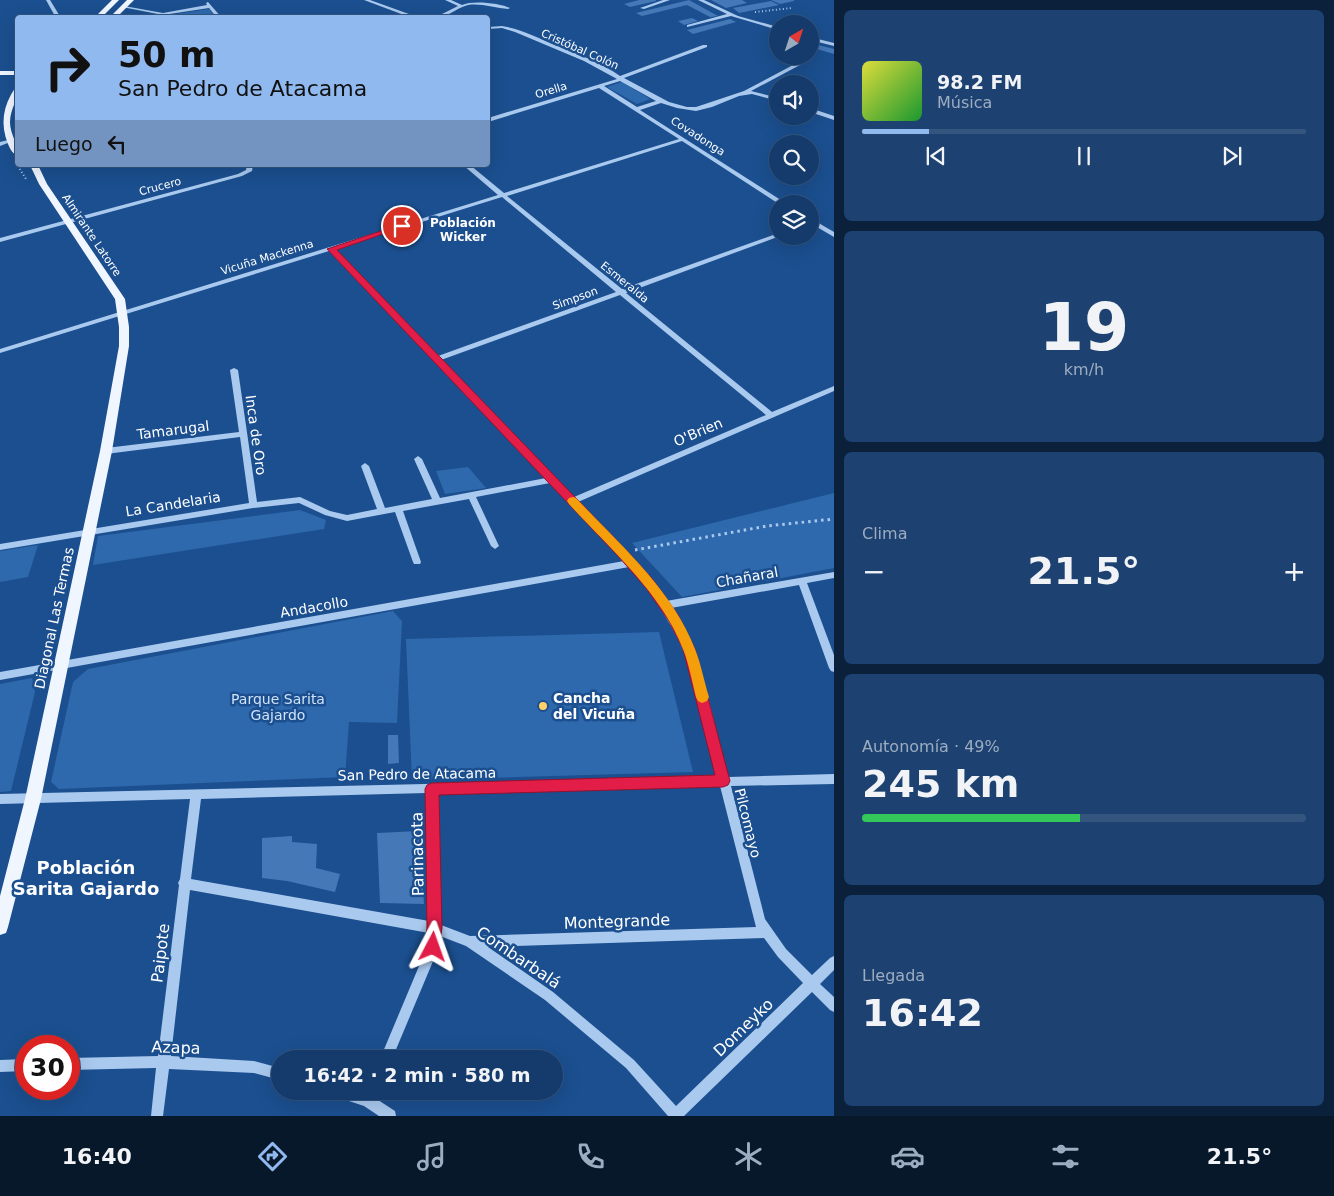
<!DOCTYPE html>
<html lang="es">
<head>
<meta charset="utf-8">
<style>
  body { margin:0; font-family:"DejaVu Sans",sans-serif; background:#1d4271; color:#f1f3f6; height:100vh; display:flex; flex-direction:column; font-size:19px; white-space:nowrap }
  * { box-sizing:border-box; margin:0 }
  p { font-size:16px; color:#9dadc1 }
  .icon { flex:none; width:28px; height:28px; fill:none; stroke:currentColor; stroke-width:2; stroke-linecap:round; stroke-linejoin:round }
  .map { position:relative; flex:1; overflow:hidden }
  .details { display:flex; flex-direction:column; gap:10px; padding:10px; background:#0b203b; width:500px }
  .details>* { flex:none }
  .hud { position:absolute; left:15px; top:15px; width:475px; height:152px; border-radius:5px; box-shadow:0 5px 20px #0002,0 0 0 1px #33557e; background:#90b9f0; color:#111; overflow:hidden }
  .needle { width:32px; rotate:39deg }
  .tools { position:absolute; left:769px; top:15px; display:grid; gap:10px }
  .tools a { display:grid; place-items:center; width:50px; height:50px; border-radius:50%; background:#143b6b; box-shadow:0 5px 20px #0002,0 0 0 1px #33557e; font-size:25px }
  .speed { position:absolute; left:15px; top:1035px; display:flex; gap:10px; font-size:25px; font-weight:700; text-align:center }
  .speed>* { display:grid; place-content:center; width:65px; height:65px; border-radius:50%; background:#143b6b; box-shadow:0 5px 20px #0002,0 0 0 1px #33557e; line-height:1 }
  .speed .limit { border:8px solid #d22; background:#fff; color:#111 }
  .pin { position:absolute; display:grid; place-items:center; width:42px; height:42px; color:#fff; margin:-21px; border:2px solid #fff; border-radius:50%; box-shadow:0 1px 5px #0007 }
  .me { position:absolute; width:55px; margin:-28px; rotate:4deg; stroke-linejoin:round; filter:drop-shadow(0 0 4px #0008) }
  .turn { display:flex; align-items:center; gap:18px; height:105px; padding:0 20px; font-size:22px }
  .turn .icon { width:65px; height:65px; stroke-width:2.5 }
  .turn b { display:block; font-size:35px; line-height:42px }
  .then { display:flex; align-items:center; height:48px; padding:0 20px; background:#0003; gap:10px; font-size:19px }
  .big { font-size:38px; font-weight:700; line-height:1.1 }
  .details .card { flex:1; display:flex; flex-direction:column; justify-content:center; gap:8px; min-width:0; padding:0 18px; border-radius:8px; background:#1d4271 }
  .details .dial { align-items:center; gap:0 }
  .dial b { font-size:65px; line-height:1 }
  .song { display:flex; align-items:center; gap:15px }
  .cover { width:60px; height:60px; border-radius:8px; background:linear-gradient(135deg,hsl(60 70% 55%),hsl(130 70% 35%)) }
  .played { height:5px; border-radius:2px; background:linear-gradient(90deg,#90b9f0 15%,#33557e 15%) }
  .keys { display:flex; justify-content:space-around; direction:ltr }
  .heat { display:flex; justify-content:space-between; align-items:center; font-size:28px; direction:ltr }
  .charge { height:8px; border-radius:4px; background:linear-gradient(90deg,#34c759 49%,#33557e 0) }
  .trip { position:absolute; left:271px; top:1050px; width:292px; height:50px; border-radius:25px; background:#143b6b; box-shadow:0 5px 20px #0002,0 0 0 1px #33557e; font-weight:700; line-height:50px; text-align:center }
  .menu { display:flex; height:80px; justify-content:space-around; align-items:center; background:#08182b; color:#9dadc1 }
  .menu .icon { width:35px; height:35px }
  .menu .on { color:#90b9f0 }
  .menu b { font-size:22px; color:#f1f3f6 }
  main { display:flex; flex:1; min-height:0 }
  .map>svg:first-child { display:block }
</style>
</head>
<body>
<main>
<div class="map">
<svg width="834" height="1116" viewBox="0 0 834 1116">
  <rect width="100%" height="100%" fill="#1b4f8f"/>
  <g fill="#2e69ad">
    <polygon points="209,9 215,17 172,17 170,15"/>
    <polygon points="622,82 650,99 637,104 607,87"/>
    <polygon points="468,467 486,488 445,494 436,471"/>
    <polygon points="834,493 834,568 682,597 632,543"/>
    <polygon points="300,510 326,520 324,529 93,565 98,536"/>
    <polygon points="38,545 28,577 0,582 0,551"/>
    <polygon points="393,611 402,621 397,723 349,722 345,777 59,789 51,782 73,682 88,669"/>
    <polygon points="659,632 693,772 412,780 406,639"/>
    <polygon points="32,678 35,692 11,791 0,792 0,684"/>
  </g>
  <g fill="#4478b7">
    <polygon points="639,0 656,0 656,1 630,7 624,4"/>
    <polygon points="689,0 718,16 710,17 687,5 642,16 636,13"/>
    <polygon points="711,0 742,0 747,3 726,8"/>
    <polygon points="771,0 794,0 794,1 780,4"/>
    <polygon points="771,1 779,5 739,13 733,8"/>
    <polygon points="692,18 698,21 684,25 678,21"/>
    <polygon points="730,19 736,22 693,34 687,30"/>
    <polygon points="810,43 834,49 834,54 810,47"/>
    <polygon points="388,735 398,735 399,763 388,764"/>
    <polygon points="419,831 424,904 380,903 377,833"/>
    <polygon points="292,836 292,842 317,844 316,868 340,874 335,892 287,881 262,878 262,838"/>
  </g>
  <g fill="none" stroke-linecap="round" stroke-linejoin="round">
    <g stroke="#a9c9ee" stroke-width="2" stroke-dasharray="1 2.5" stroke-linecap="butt">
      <polyline points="755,12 792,8"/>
      <polyline points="16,163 26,179"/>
    </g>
    <polyline stroke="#a9c9ee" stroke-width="3" stroke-dasharray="2.5 4" stroke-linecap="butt" points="635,550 767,526 834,519"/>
    <g fill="#a9c9ee" fill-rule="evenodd">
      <polygon points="46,0 50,0 61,18 56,18"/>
      <polygon points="364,0 370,0 420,18 412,18"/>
      <path d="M445 0H451L462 5C472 0 500 3 510 8L508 9C496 8 480 3 468 5 456 8 447 18 434 18L458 6Z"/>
      <polygon points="663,0 670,0 644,9 640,8"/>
      <polygon points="698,0 704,0 738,16 778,27 778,30 731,16 687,27 687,25 727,14"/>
      <polygon points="208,2 222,18 217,18 209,8 163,15 122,7 124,6 163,13 207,5 206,3"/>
      <path d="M502 26C521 29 539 38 557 46 578 54 602 63 620 76L703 45H707V47L624 78 669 102 687 107H696L744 91 795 64 800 65 751 91 778 98V101L752 94 739 96 712 107 696 111 677 108 661 103 640 110 787 204H779L682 141 507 196 622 289 776 234 778 233V236H780L626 293 772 412 834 386V391L578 502 635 561 666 601 834 572V578L807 583 834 655V672L831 671 829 668 799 585 671 608C703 659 713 719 728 777L834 774V784L731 786 765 919 786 949 812 975 830 958 834 956V970L820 984 834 997V1012L830 1010 812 992 684 1116H668L626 1068 545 1000 466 946 440 936 439 947 392 1059H380L427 947 429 933 190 890 171 1056 254 1061 280 1068V1080L254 1073 169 1069 163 1116H151L156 1068 69 1070V1058L158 1056 179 885 178 883 180 879 190 799 0 804V794L718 777 690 667C676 629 655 597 629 567L0 680V672L624 561 550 483 476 497 499 546 495 549 491 546 469 499 403 511 421 562 420 564H414L413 562 395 512 347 521 325 515 299 503 253 508 0 550V544L249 503 240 437 106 454 102 451 106 448 239 432 230 370 234 368 238 370 257 502 300 497 330 511 347 515 377 509 361 466 365 463 369 466 385 508 432 499 414 459 418 456 422 459 440 498 546 478 329 251 0 353V349L498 195 463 165H470L504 193 679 139 599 88 488 122V118L617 79 584 61 515 32 502 28 488 29V27ZM620 81 656 101 637 107 604 86ZM502 197 616 292 438 356 335 249ZM620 295 766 415 574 497 441 360ZM720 786 756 927 470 936 441 925 437 793ZM427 793 429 921 191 879 201 799ZM764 938 778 957 803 983 676 1106 634 1060 553 992 488 947Z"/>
      <polygon points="810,37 834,43 834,46 810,40"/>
      <polygon points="488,52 490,53 491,58 488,60"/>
      <polygon points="810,108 834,116 834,120 810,112"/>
      <polygon points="8,140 13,141 0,146 0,142"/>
      <polygon points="247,165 253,165 252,171 242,176 0,242 0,238 238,174 246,170"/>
      <polygon points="810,218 834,232 834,237 810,223"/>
      <polygon points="26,1059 26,1071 0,1072 0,1060"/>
      <polygon points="333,1091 358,1091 365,1093 366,1091 378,1091 375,1098 395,1111 396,1116 379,1116 364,1106 334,1096"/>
    </g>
    <g fill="#f0f6ff" fill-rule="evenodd">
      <polygon points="112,0 119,0 101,18 94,18"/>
      <polygon points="127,0 134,0 116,18 109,18"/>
      <rect x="0" y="71" width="18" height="4"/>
      <path d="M15 88H18C18 100 10 109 10 122 10 134 18 144 18 156 13 154 10 149 8 144 0 124 3 106 15 88Z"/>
      <polygon points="30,165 38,165 47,184 125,299 129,327 129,346 112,451 41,799 8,927 6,933 0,935 0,896 25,799 100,451 119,346 119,327 115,299 39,184"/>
    </g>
  </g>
  <polygon fill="#e11d48" stroke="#92132f" points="399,225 406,226 337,250 626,550 654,581 678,615 695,649 730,781 728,785 723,787 439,795 442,928 438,953 433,955 428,953 425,947 427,928 425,789 427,785 432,783 715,775 683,649 669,621 646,588 618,556 327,249"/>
  <path fill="#f59e0b" d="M573 497 576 498C619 544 672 589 695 649 701 664 704 681 709 697L707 701 702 703 698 701 696 697C692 681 689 664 683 649 662 593 608 547 569 504L567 501 569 498Z"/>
  <circle fill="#ffd166" stroke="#1b4f8f" stroke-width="2" cx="543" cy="706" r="5"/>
  <g text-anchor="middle" stroke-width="5" stroke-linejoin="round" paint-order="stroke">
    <g font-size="11" fill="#fff" stroke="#1b4f8f">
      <text transform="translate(580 49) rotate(24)" y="4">Cristóbal Colón</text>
      <text transform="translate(551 90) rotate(-17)" y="4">Orella</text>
      <text transform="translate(698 136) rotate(33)" y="4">Covadonga</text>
      <text transform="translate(160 186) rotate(-15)" y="4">Crucero</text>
      <text transform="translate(92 235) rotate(56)" y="4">Almirante Latorre</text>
      <text transform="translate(267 257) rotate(-17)" y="4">Vicuña Mackenna</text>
      <text transform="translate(625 282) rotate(39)" y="4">Esmeralda</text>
      <text transform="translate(575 298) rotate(-20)" y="4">Simpson</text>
    </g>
    <g font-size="12" font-weight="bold" fill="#fff" stroke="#1b4f8f">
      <text x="463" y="227">Población<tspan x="463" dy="14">Wicker</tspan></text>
    </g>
    <g font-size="14" fill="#fff" stroke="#1b4f8f">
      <text transform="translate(173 430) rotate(-7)" y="5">Tamarugal</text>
      <text transform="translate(698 432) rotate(-23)" y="5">O'Brien</text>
      <text transform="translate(256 435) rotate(82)" y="5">Inca de Oro</text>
      <text transform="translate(173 504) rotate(-9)" y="5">La Candelaria</text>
      <text transform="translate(747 577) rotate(-10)" y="5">Chañaral</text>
      <text transform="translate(314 607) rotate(-10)" y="5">Andacollo</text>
      <text transform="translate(54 618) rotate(-78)" y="5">Diagonal Las Termas</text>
      <text transform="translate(417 774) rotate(-1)" y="5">San Pedro de Atacama</text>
      <text transform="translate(748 823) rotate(76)" y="5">Pilcomayo</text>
    </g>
    <g font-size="14" font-weight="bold" fill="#fff" stroke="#1b4f8f" text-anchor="start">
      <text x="553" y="703">Cancha<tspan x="553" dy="16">del Vicuña</tspan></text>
    </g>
    <g font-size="14" fill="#cfe3fa" stroke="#1b4f8f">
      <text x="278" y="704">Parque Sarita<tspan x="278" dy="16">Gajardo</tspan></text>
    </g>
    <g font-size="16" fill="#fff" stroke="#1b4f8f">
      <text transform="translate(417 854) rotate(-91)" y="6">Parinacota</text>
      <text transform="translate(617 921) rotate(-2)" y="6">Montegrande</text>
      <text transform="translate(160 953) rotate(-83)" y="6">Paipote</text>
      <text transform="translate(519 957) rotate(34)" y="6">Combarbalá</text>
      <text transform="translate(743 1027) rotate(-44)" y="6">Domeyko</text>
      <text transform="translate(176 1047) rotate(2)" y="6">Azapa</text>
    </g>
    <g font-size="18" font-weight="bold" fill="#fff" stroke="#1b4f8f">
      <text x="86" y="874">Población<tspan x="86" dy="21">Sarita Gajardo</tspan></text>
    </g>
  </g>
</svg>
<div class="tools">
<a><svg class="needle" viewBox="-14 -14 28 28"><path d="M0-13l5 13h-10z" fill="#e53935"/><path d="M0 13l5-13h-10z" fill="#9dadc1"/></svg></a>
<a><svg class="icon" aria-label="sound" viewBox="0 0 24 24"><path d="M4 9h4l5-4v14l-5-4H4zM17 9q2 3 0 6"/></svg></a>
<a><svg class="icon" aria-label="search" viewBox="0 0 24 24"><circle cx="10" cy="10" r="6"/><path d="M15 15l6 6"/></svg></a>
<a><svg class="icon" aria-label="layers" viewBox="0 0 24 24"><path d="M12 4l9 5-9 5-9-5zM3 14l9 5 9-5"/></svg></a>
</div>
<div class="speed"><div class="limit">30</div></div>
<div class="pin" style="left:402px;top:226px;background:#d93025"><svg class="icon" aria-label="arrive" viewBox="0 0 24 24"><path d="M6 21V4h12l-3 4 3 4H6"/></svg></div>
<svg class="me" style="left:433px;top:947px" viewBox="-20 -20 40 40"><path d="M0-17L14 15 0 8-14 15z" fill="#e11d48" stroke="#fff" stroke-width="4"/></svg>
<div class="trip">16:42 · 2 min · 580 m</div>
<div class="hud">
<div class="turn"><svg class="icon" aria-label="right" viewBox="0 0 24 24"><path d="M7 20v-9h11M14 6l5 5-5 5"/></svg><div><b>50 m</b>San Pedro de Atacama</div></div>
<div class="then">Luego<svg class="icon" aria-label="left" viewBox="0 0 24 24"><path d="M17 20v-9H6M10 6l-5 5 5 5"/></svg></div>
</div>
</div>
<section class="details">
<div class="card">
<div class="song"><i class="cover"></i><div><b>98.2 FM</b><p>Música</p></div></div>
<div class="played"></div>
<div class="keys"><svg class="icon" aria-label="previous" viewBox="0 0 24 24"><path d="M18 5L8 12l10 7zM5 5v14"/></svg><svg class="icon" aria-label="pause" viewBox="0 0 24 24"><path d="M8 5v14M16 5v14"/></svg><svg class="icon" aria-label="next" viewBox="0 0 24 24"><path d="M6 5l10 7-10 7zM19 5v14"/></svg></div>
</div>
<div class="card dial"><b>19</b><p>km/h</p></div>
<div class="card"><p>Clima</p>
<div class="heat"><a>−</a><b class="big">21.5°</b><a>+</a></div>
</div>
<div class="card"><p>Autonomía · 49%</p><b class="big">245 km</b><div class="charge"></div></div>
<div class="card"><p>Llegada</p><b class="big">16:42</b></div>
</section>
</main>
<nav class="menu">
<b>16:40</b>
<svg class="icon on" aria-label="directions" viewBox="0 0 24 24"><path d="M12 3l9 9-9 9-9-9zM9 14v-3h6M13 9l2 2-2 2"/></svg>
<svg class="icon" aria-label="music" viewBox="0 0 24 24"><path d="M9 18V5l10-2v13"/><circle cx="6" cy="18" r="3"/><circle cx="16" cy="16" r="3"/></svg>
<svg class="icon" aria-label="phone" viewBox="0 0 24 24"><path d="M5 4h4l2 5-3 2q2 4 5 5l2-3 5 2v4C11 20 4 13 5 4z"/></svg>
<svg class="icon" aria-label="climate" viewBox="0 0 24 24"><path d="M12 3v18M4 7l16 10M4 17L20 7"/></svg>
<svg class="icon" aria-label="car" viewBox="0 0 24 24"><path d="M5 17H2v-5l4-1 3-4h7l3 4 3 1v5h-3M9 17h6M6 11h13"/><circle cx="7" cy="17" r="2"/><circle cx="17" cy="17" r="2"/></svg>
<svg class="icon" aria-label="filters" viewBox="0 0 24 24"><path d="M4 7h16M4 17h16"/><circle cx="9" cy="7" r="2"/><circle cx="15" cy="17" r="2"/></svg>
<b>21.5°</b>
</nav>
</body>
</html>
